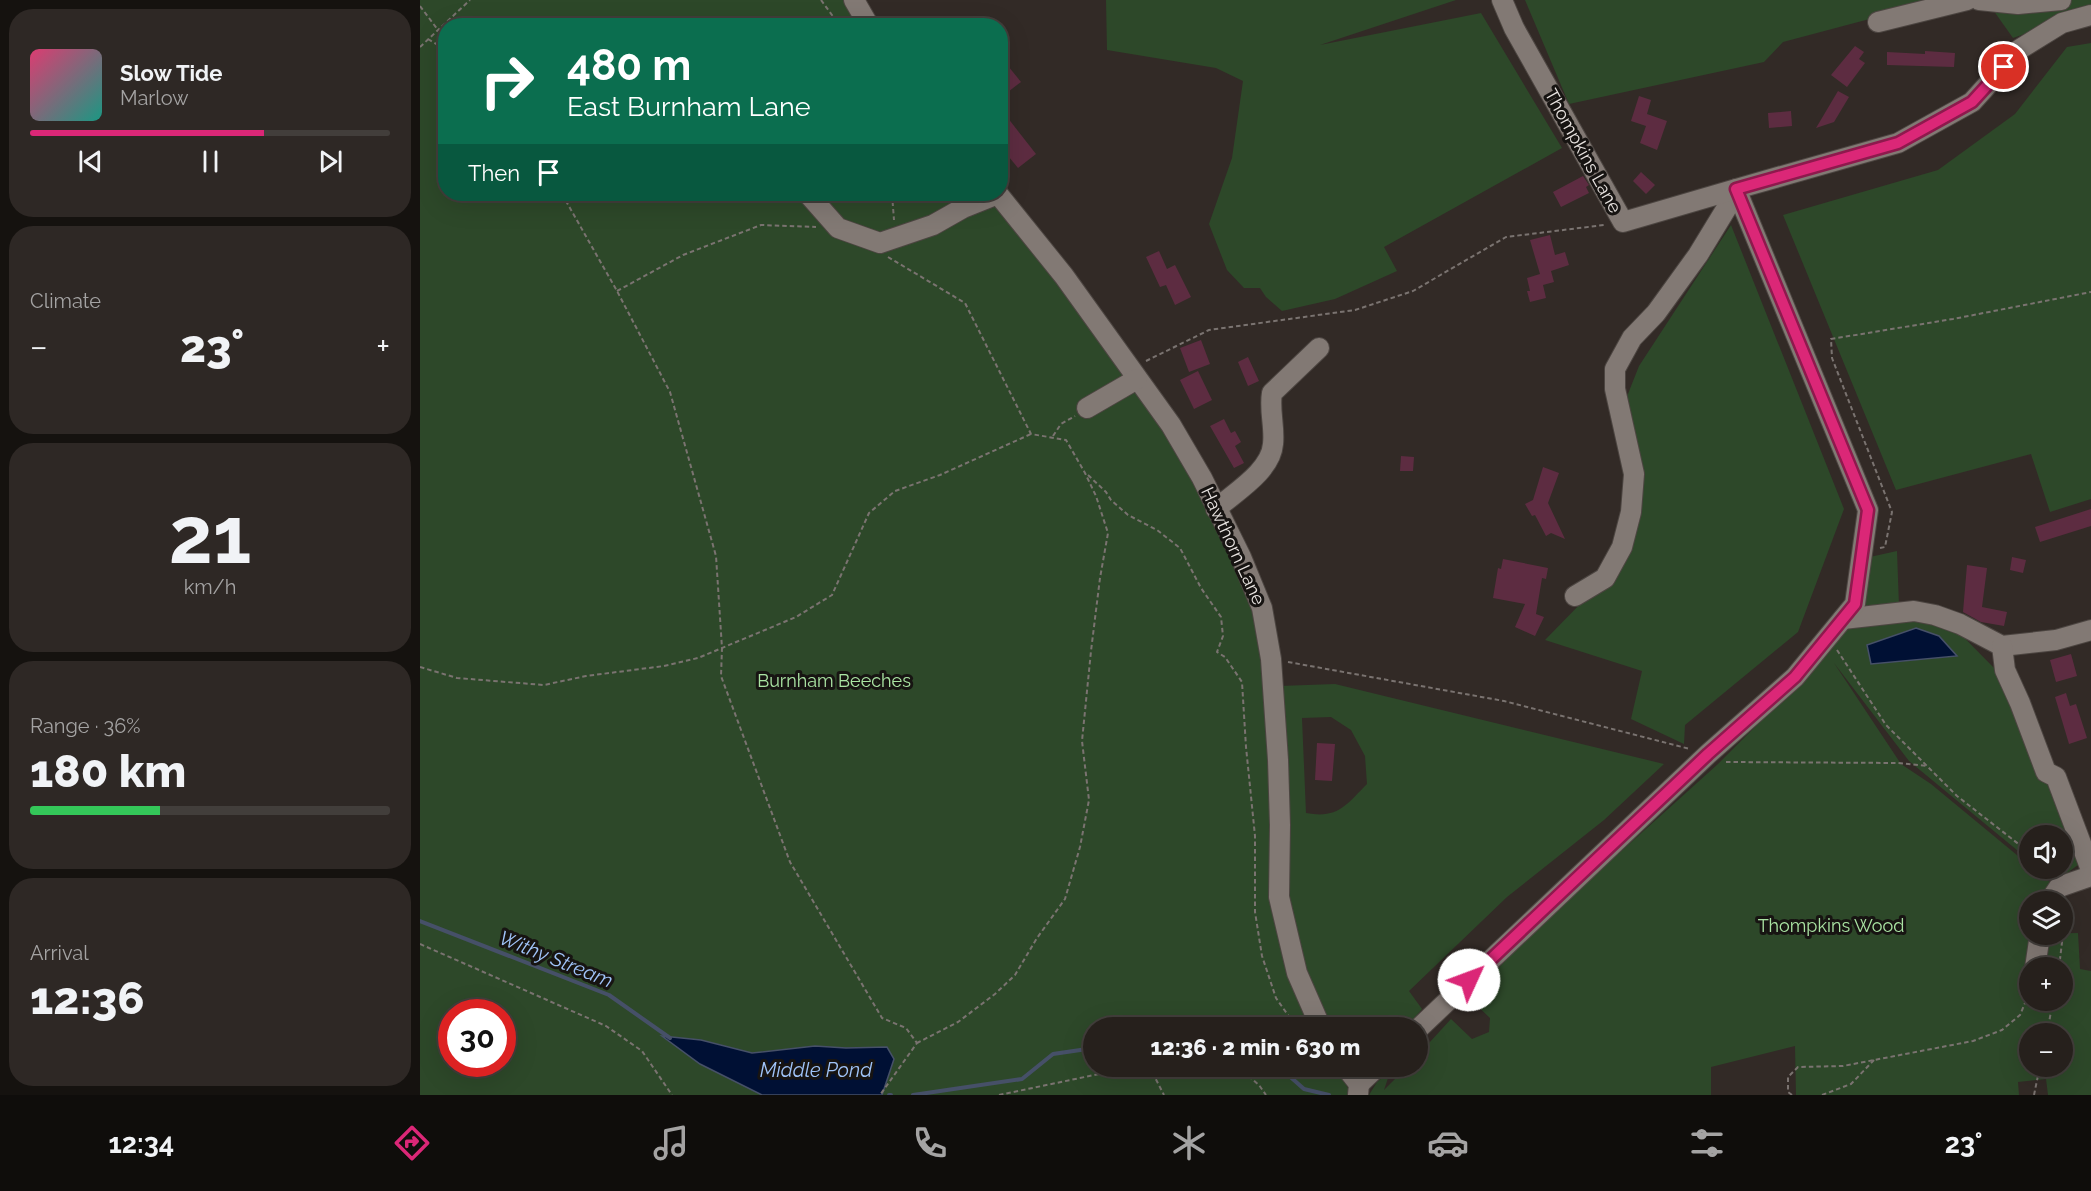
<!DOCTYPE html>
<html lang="en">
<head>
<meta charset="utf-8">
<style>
  body { margin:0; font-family:Raleway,sans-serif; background:#2e2825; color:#f1f3f6; height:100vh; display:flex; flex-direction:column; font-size:22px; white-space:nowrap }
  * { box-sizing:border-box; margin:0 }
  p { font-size:20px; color:#a4a3a3 }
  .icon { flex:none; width:33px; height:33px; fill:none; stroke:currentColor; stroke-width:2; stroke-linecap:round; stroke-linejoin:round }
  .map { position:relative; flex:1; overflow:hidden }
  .panel { display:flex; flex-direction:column; gap:9px; padding:9px; background:#15120f; width:420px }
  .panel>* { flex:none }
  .top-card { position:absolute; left:18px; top:18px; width:570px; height:183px; border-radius:24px; box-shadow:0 6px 24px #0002,0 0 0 2px #423e3b; background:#0b6e4f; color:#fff; overflow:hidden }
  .tools { position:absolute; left:1599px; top:825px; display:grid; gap:12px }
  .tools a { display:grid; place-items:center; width:54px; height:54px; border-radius:50%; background:#26201c; box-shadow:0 6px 24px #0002,0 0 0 2px #423e3b; font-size:30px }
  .speed { position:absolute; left:18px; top:999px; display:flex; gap:12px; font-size:30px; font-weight:700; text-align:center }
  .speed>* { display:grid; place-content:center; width:78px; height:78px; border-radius:50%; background:#26201c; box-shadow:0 6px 24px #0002,0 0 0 2px #423e3b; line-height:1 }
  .speed .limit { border:9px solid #d22; background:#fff; color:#111 }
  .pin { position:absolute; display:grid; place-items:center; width:51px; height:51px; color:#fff; margin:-26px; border:3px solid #fff; border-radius:50%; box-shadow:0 2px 6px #0007 }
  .me { position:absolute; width:66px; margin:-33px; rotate:47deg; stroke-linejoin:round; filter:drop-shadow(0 0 4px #0008) }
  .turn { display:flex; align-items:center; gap:21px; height:126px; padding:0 30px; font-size:27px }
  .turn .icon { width:78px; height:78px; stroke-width:2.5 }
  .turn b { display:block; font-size:42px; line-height:51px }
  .then { display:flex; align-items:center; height:57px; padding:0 30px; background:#0003; gap:12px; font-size:22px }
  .big { font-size:45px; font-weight:800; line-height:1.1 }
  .panel .tile { flex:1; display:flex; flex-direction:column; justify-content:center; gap:9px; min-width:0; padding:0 21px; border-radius:24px; background:#2e2825 }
  .panel .dial { align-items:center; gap:0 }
  .dial b { font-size:78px; line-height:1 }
  .song { display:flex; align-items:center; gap:18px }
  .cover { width:72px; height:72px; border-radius:9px; background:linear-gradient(135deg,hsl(340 70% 55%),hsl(170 70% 35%)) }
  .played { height:6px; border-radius:3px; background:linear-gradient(90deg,#db2777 65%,#423e3b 65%) }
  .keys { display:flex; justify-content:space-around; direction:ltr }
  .heat { display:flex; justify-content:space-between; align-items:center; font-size:33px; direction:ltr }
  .charge { height:9px; border-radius:4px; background:linear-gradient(90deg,#34c759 36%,#423e3b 0) }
  .trip { position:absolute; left:663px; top:1017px; width:345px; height:60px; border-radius:30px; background:#26201c; box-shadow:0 6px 24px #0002,0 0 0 2px #423e3b; font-weight:800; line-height:60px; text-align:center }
  .tab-bar { display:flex; height:96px; justify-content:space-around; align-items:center; background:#0f0d0b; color:#a4a3a3 }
  .tab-bar .icon { width:42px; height:42px }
  .tab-bar .selected { color:#db2777 }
  .tab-bar b { font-size:27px; color:#f1f3f6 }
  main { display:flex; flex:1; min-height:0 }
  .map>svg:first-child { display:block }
</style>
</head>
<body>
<main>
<section class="panel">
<div class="tile">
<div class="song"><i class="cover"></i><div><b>Slow Tide</b><p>Marlow</p></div></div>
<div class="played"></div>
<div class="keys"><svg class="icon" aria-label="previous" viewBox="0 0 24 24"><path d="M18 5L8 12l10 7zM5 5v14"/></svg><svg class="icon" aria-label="pause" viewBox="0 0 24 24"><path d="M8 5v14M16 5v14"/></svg><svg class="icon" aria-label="next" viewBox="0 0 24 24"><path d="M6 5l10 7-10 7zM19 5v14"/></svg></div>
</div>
<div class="tile"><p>Climate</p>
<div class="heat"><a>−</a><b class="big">23°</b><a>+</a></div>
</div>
<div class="tile dial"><b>21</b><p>km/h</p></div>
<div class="tile"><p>Range · 36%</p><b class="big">180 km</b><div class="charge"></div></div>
<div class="tile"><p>Arrival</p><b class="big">12:36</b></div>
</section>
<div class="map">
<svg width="1671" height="1095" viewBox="0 0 1671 1095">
  <rect width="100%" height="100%" fill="#322a26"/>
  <g fill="#2d4829" fill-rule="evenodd">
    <path d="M0 0H429L443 25 26 26V194H569L732 406 833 591 842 630 854 816 893 1027 674 1028V1066L916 1067 929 1090V1095H0ZM32 1012H82V1064H32Z"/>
    <polygon points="686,0 1036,0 900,45 1061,13 1142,148 964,247 977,271 915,299 862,311 846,297 840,288 824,288 807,270 789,224 812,158 823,81 796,68 687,50"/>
    <polygon points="1105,0 1521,0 1363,42 1344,62 1149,104"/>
    <polygon points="1566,0 1671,0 1671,11 1593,38"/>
    <polygon points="1671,43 1671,499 1630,512 1611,454 1476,490 1363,215 1518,170 1595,114 1647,47"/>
    <polygon points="1311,225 1424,509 1378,632 1265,725 1264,744 1211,719 1222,671 1125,640 1205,558 1206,399 1219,366"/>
    <path d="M1477 551 1479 606 1517 610 1575 669 1629 788 1658 865 1636 881 1620 869 1642 868V836H1610L1609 860 1489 761 1414 663 1481 764 1511 784 1609 865 1610 868 1613 869 1630 882 1623 901 1610 902V934L1658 933 1660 969 1671 971V1095H1628L1626 1079 1598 1082 1599 1095H1376L1375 1046 1291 1067V1095H949L957 1082 970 1072 964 1090 987 1067 998 1066V1055L1031 1019 1052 1039 1069 1032 1070 1018 1049 998 1126 919 1298 764 1408 654 1442 605 1450 557ZM1610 968H1642V1000H1610ZM1610 1034H1642V1066H1610Z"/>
    <path d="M915 684 1244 764 1184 820 1087 897 989 991 1002 1009 987 1027H906L868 926 859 686ZM911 717 931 730 945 756 947 784C926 805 918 819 886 813L882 718Z"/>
  </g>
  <g fill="#001034" stroke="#465068" stroke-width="1.5">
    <polygon points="1496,628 1519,636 1537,656 1451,664 1447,645"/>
    <polygon points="242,1036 281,1040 332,1053 395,1046 426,1048 467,1047 474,1059 462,1095 342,1095 280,1064"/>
  </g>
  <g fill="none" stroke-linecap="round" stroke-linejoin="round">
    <g stroke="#465068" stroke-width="4">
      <polyline points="0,921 189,995 250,1038"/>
      <polyline points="809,1028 812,1028"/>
      <polyline points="858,1066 884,1089 909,1095"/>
      <polyline points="469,1095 471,1095"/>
      <polyline points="493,1095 602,1079 633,1054 674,1048"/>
    </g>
  </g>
  <g fill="#5d2c41">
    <polygon points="1435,46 1444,52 1439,59 1445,63 1427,87 1411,75"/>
    <polygon points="1505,51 1535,53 1534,67 1467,65 1467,52 1505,54"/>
    <polygon points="580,56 601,82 580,98"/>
    <polygon points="1418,91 1429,97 1414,122 1396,128"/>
    <polygon points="1219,96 1231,100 1227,114 1247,121 1237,150 1220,143 1226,126 1211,121"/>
    <polygon points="580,108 616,154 598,168 580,146"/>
    <polygon points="1371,111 1372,126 1349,128 1348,113"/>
    <polygon points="1221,172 1235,185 1226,194 1213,181"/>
    <polygon points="1163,176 1169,185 1166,187 1169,193 1141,207 1133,192"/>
    <polygon points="1130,235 1135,255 1145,252 1149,265 1131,271 1134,282 1123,285 1126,298 1110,302 1107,291 1110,291 1107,278 1120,274 1110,240"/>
    <polygon points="739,251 747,269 755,265 771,297 755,305 746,285 740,287 726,257"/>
    <polygon points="781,340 790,364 769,372 760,348"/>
    <polygon points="828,357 839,381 828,386 818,362"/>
    <polygon points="778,371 792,400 774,409 760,380"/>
    <polygon points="804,419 811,433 815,431 821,442 815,446 824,463 814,468 790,426"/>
    <polygon points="981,456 994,457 993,471 980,471"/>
    <polygon points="1123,467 1139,473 1128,503 1145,539 1131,533 1126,536 1115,515 1112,516 1105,504 1113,500"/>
    <polygon points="1671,509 1671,526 1620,542 1615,527"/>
    <polygon points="1592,557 1606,560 1603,573 1590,570"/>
    <polygon points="1083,559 1128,568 1126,579 1122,578 1116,614 1124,617 1115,636 1095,627 1105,604 1073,598 1078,568 1081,569"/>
    <polygon points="1547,565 1567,568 1562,607 1587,612 1584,626 1561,622 1543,612"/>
    <polygon points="1651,654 1657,676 1636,682 1630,660"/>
    <polygon points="1646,693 1650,706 1656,704 1667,738 1649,744 1635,697"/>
    <polygon points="897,743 915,744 912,781 895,780"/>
  </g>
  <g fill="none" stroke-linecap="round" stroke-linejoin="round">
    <g stroke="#4c4541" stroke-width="22">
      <g id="minor">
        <polyline points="434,0 449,26"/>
        <polyline points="1559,0 1598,4 1641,0"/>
        <polyline points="1458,22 1547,0"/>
        <polyline points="1316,189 1478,143 1552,102 1600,49 1642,23 1671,15"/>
        <polyline points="388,194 418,228 460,243 513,225 543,208 578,194"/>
        <polyline points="578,194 644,276 751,425 782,478 821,557 842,608 851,659 858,760 860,825 859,897 877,973 901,1028"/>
        <polyline points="667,408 717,379"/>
        <path d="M796 509C815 492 851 471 853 444 855 427 849 410 852 393L899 348"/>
        <polyline points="1155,596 1185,578 1202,547 1211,512 1214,474 1195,389 1195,369 1212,338 1236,313 1278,255 1317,191"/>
        <polyline points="1423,619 1494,611 1515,615 1540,624 1582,646 1636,640 1671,630"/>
        <polyline points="1582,646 1585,670 1600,703 1626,772 1636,777 1671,870"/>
        <polyline points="1629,902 1639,887 1671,876"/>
        <polyline points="1615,968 1620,934"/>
        <polyline points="998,1029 1288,754 1375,677 1435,604 1448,510 1316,189 1203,222 1094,28 1082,0"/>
        <polyline points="925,1066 939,1084 938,1095"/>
        <polyline points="939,1084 958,1066"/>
      </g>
    </g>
    <g stroke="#7a7370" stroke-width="2" stroke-dasharray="4.5 3" stroke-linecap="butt">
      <polyline points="401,0 420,26"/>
      <polyline points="0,6 18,30"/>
      <polyline points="8,39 26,50"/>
      <polyline points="0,47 50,0"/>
      <polyline points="142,194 197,291 250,392 296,556 302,648 301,676 370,862 462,1018 486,1028 497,1043 460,1095"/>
      <polyline points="472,194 474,220"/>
      <polyline points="468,257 545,303 611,434 646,440 665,473 676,496 688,533 680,578 671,651 662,741 669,800 660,847 645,899 617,938 595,975 575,994 538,1022 497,1043"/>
      <polyline points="197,291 263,255 341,225 396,227"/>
      <polyline points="726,361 789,330 935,310 993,291 1086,237 1184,225"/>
      <polyline points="633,436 641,424 655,416"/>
      <polyline points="668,475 686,492 691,500 708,515 737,530 760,548 781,588 801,617 803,636 797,652 805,657 822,682 826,747 835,836 835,912 842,956 856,998 877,1028"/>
      <polyline points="1460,548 1465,547 1472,512 1412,358 1411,339 1533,319 1671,292"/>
      <polyline points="1417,650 1466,725 1537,796 1610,853"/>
      <polyline points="868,662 1084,701 1270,749"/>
      <polyline points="0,667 37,678 124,685 166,676 244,666 278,658 376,617 412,595 449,513 475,491 520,475 611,434"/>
      <polyline points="1306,762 1478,763 1507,766"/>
      <polyline points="0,944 186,1026 222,1051 252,1095"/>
      <polyline points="1639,968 1646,908"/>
      <polyline points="772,1028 802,1018 831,1028"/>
      <polyline points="1627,1034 1633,1000"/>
      <polyline points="729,1066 744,1095"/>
      <polyline points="817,1066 839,1085 846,1095"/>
      <polyline points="579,1095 717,1066"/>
      <polyline points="1372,1095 1368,1092 1368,1077 1378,1067 1423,1066 1553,1041 1582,1030 1600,1015 1610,991"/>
      <polyline points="1402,1095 1431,1084 1454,1060"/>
      <polyline points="1614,1095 1620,1066"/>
    </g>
    <use href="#minor" stroke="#827974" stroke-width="20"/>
  </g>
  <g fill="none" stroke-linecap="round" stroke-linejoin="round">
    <g stroke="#8e194d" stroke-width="15">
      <polyline id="route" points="1049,980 1288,754 1375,677 1435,604 1448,510 1316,189 1478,143 1552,102 1584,67"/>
    </g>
    <use href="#route" stroke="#db2777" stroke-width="10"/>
  </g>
  <g text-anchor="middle" stroke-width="6" stroke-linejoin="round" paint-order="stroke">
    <g font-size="18" fill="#e9e4e1" stroke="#171412">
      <text transform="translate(1163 151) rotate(61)" y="6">Thompkins Lane</text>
      <text transform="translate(813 546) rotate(65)" y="6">Hawthorn Lane</text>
    </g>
    <g font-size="18" fill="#aae4a3" stroke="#171412">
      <text x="414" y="687">Burnham Beeches</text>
      <text x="1411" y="932">Thompkins Wood</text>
    </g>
    <g font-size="20" font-style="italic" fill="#a0c4f9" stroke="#171412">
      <text transform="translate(136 959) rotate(22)" y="7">Withy Stream</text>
      <text x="396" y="1077">Middle Pond</text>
    </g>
  </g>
</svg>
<div class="tools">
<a><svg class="icon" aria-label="sound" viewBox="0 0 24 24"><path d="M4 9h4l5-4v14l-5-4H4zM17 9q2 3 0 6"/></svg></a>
<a><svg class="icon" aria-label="layers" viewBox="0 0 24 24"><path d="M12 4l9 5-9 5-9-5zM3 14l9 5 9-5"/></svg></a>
<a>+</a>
<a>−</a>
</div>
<div class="speed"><div class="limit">30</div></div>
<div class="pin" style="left:1584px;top:67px;background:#d93025"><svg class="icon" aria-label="arrive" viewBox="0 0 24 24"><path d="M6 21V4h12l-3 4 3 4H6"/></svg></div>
<svg class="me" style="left:1049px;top:980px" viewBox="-20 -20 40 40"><circle r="19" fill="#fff"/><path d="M0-13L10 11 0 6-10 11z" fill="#db2777"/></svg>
<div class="trip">12:36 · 2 min · 630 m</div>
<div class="top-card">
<div class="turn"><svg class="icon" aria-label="right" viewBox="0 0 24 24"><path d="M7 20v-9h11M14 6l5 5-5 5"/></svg><div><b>480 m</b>East Burnham Lane</div></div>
<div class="then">Then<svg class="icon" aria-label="arrive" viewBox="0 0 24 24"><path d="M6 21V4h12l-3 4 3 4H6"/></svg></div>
</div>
</div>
</main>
<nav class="tab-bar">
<b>12:34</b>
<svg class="icon selected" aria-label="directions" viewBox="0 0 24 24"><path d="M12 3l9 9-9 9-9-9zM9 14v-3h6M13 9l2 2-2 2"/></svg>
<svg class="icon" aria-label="music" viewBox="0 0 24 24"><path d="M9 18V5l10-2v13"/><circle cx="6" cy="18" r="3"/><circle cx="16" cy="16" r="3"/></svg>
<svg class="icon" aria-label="phone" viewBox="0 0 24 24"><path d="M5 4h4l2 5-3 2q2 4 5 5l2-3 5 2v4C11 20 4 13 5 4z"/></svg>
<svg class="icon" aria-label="climate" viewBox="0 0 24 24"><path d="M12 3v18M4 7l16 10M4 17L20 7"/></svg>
<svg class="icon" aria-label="car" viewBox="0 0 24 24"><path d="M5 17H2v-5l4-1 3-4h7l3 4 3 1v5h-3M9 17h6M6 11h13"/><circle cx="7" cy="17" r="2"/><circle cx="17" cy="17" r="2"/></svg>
<svg class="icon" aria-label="filters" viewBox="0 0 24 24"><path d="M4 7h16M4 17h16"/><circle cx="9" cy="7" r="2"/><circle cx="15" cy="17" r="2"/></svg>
<b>23°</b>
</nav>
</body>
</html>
